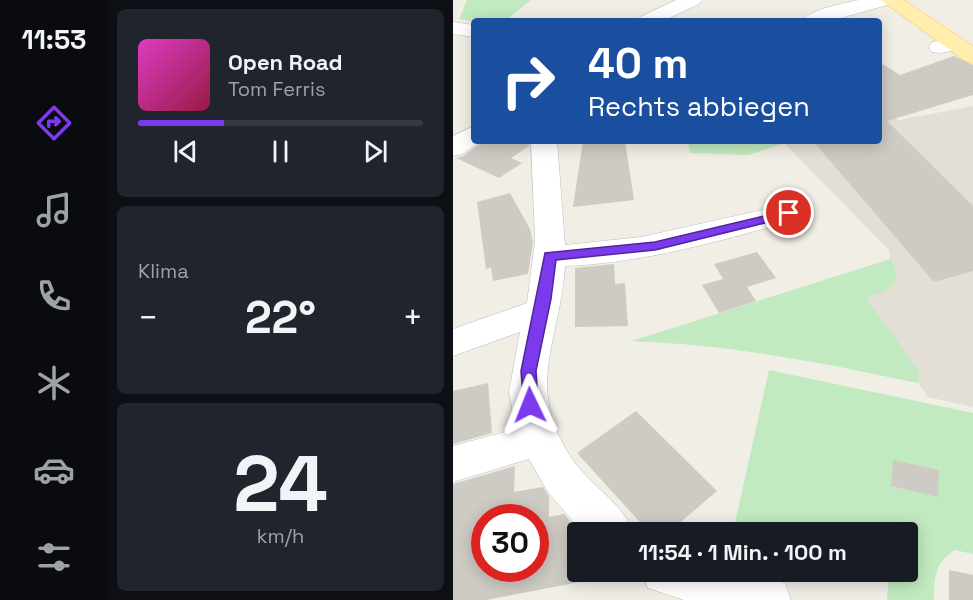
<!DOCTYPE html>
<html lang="de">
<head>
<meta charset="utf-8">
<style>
  body { margin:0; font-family:"Space Grotesk",sans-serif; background:#20242c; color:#f1f3f6; height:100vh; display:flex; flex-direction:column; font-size:22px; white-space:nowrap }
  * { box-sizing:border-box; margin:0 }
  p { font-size:20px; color:#9ea1a6 }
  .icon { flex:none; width:33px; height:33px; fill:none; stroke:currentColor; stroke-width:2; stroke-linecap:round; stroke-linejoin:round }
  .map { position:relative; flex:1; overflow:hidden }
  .sheet { display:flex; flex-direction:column; gap:9px; padding:9px; background:#0d0f14; width:345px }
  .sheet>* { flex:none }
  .top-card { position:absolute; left:18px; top:18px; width:411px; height:126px; border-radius:6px; box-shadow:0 3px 15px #0003; background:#1a4fa0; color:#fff; overflow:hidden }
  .speed { position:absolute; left:18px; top:504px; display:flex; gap:12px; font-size:30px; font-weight:700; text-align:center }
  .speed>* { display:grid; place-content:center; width:78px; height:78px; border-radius:50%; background:#171b24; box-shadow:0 3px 15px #0003; line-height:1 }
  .speed .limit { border:9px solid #d22; background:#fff; color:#111 }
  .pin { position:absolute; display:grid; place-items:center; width:51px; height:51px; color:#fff; margin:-26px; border:3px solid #fff; border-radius:50%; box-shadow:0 2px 6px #0007 }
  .me { position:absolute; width:66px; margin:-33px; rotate:358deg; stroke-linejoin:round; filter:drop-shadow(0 0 4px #0008) }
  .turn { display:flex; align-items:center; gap:21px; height:126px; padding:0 18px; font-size:27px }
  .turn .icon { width:78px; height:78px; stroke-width:2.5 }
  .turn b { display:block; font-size:42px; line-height:51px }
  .big { font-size:45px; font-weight:700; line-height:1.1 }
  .sheet .widget { flex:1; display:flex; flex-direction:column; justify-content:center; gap:9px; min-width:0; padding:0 21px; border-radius:9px; background:#20242c }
  .sheet .dial { align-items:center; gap:0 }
  .dial b { font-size:78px; line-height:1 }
  .song { display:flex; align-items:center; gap:18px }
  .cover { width:72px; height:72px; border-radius:9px; background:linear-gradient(135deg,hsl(310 70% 55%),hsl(340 70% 35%)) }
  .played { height:6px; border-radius:3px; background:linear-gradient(90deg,#7c3aed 30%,#363941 30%) }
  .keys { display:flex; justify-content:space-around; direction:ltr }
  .heat { display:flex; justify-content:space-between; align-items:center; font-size:33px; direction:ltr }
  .trip { position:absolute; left:114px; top:522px; width:351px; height:60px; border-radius:6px; background:#171b24; box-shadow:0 3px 15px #0003; font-weight:700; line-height:60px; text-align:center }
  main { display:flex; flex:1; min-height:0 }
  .dock { display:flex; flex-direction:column; width:108px; justify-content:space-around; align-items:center; background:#090b0e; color:#9ea1a6 }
  .dock .icon { width:42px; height:42px }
  .dock .on { color:#7c3aed }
  .dock b { font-size:27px; color:#f1f3f6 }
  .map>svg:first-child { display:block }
</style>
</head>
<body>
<main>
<nav class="dock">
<b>11:53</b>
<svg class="icon on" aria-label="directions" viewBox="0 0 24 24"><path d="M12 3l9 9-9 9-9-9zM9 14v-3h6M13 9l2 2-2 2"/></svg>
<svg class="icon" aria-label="music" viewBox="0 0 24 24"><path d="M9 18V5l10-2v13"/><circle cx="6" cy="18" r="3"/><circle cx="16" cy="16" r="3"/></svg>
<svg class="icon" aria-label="phone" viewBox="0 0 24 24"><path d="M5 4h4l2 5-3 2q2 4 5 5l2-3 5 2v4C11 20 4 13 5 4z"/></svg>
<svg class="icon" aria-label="climate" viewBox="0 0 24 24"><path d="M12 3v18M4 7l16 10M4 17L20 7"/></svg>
<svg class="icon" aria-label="car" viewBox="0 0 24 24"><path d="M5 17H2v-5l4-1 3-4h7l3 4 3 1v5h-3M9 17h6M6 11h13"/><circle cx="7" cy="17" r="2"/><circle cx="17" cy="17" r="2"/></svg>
<svg class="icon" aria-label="filters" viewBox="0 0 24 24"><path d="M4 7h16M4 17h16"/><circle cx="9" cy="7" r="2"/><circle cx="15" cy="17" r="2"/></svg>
</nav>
<section class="sheet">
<div class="widget">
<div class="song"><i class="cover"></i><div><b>Open Road</b><p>Tom Ferris</p></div></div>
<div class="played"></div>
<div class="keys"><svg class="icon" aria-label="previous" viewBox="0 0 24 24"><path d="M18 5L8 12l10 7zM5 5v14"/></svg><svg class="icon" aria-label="pause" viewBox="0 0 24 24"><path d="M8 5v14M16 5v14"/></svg><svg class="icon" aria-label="next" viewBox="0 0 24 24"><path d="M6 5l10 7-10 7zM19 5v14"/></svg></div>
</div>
<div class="widget"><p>Klima</p>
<div class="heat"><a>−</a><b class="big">22°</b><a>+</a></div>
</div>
<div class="widget dial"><b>24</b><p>km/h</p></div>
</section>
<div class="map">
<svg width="520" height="600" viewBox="0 0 520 600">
  <rect width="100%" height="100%" fill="#f0eee5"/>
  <polygon fill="#e3dfd6" points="520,106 520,407 475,397 465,383 376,364 263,346 179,341 437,259 436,250 331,143 338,141 426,141 428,111 446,120"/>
  <g fill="#c2eac0">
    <polygon points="14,0 78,0 52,21 21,22 6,19"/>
    <polygon points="235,141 338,141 295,155 237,153"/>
    <path d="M438 259C453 286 434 290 413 298L466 371 465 383C370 363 276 344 179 341Z"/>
    <path d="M316 370 520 413V554L502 550C482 562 481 578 481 600H434L436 572H454V532H280Z"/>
  </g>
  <g fill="#cecac4" fill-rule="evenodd">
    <polygon points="501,56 520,65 520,95 434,121 520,206 520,271 481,282 360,141 426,141 426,62 447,75"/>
    <polygon points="30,141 76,141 76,146 58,158 69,163 46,178 3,158 10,156"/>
    <polygon points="130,141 172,141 181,200 120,207"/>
    <polygon points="57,193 77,229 80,242 75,274 40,281 38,267 33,269 24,202"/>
    <polygon points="304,252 323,278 294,287 303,301 266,313 249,285 270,279 261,264"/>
    <polygon points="161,264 162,284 172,283 175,326 122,327 122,268"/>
    <polygon points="35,383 39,433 0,444 0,391"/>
    <polygon points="183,411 264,491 216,532 196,532 124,453"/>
    <polygon points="440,460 486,470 485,497 438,486"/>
    <path d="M62 466 61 492 90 487 96 496V517L111 514 119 524 124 572H136L137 580 33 600H0V484ZM32 518H92L82 519V568H32Z"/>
    <polygon points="496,570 520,575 520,600 496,600"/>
  </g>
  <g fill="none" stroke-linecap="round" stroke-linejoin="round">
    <g stroke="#babdc2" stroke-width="1">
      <g id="minor">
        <polygon points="223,0 249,0 246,4 210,21 184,21 187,17"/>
        <path d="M406 0H441L438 4 377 21H349C357 9 392 3 406 0Z"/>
        <polygon points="0,22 21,25 21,37 0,34"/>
        <polygon points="502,38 510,39 513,44 510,49 487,53 479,52 476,47 479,42"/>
        <polygon points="21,126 21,141 28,141 9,154 0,156 0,136"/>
        <path d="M78 141H104L112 245 188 237 336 204 346 207 350 213 346 219C270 240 192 263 112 266 107 344 69 389 122 463 139 486 171 505 180 532H129L95 492 76 459 0 482V446L63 429 56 392 67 332 0 356V329L74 303 82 241Z"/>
        <polygon points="188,572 295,572 332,583 338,600 231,600 195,588"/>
      </g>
    </g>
    <g stroke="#fdc652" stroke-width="1">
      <polygon id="major" points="428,0 451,0 520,46 520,63 512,61"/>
    </g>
    <use href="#minor" fill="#fff" fill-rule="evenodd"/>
    <use href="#major" fill="#ffeeac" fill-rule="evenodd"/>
  </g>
  <polygon fill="#7c3aed" stroke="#51269a" stroke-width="1.5" points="336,210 340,211 340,216 202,250 103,260 98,299 83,371 85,405 82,409 71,409 68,371 92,253 202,242"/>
</svg>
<div class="speed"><div class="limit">30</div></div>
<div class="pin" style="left:336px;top:213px;background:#d93025"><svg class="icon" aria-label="arrive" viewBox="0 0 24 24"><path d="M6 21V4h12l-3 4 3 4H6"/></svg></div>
<svg class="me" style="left:77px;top:405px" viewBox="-20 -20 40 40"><path d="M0-17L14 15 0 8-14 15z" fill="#7c3aed" stroke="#fff" stroke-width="4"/></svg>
<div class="trip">11:54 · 1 Min. · 100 m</div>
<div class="top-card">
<div class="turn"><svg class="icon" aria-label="right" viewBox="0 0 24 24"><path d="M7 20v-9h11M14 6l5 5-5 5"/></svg><div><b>40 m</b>Rechts abbiegen</div></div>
</div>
</div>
</main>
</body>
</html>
